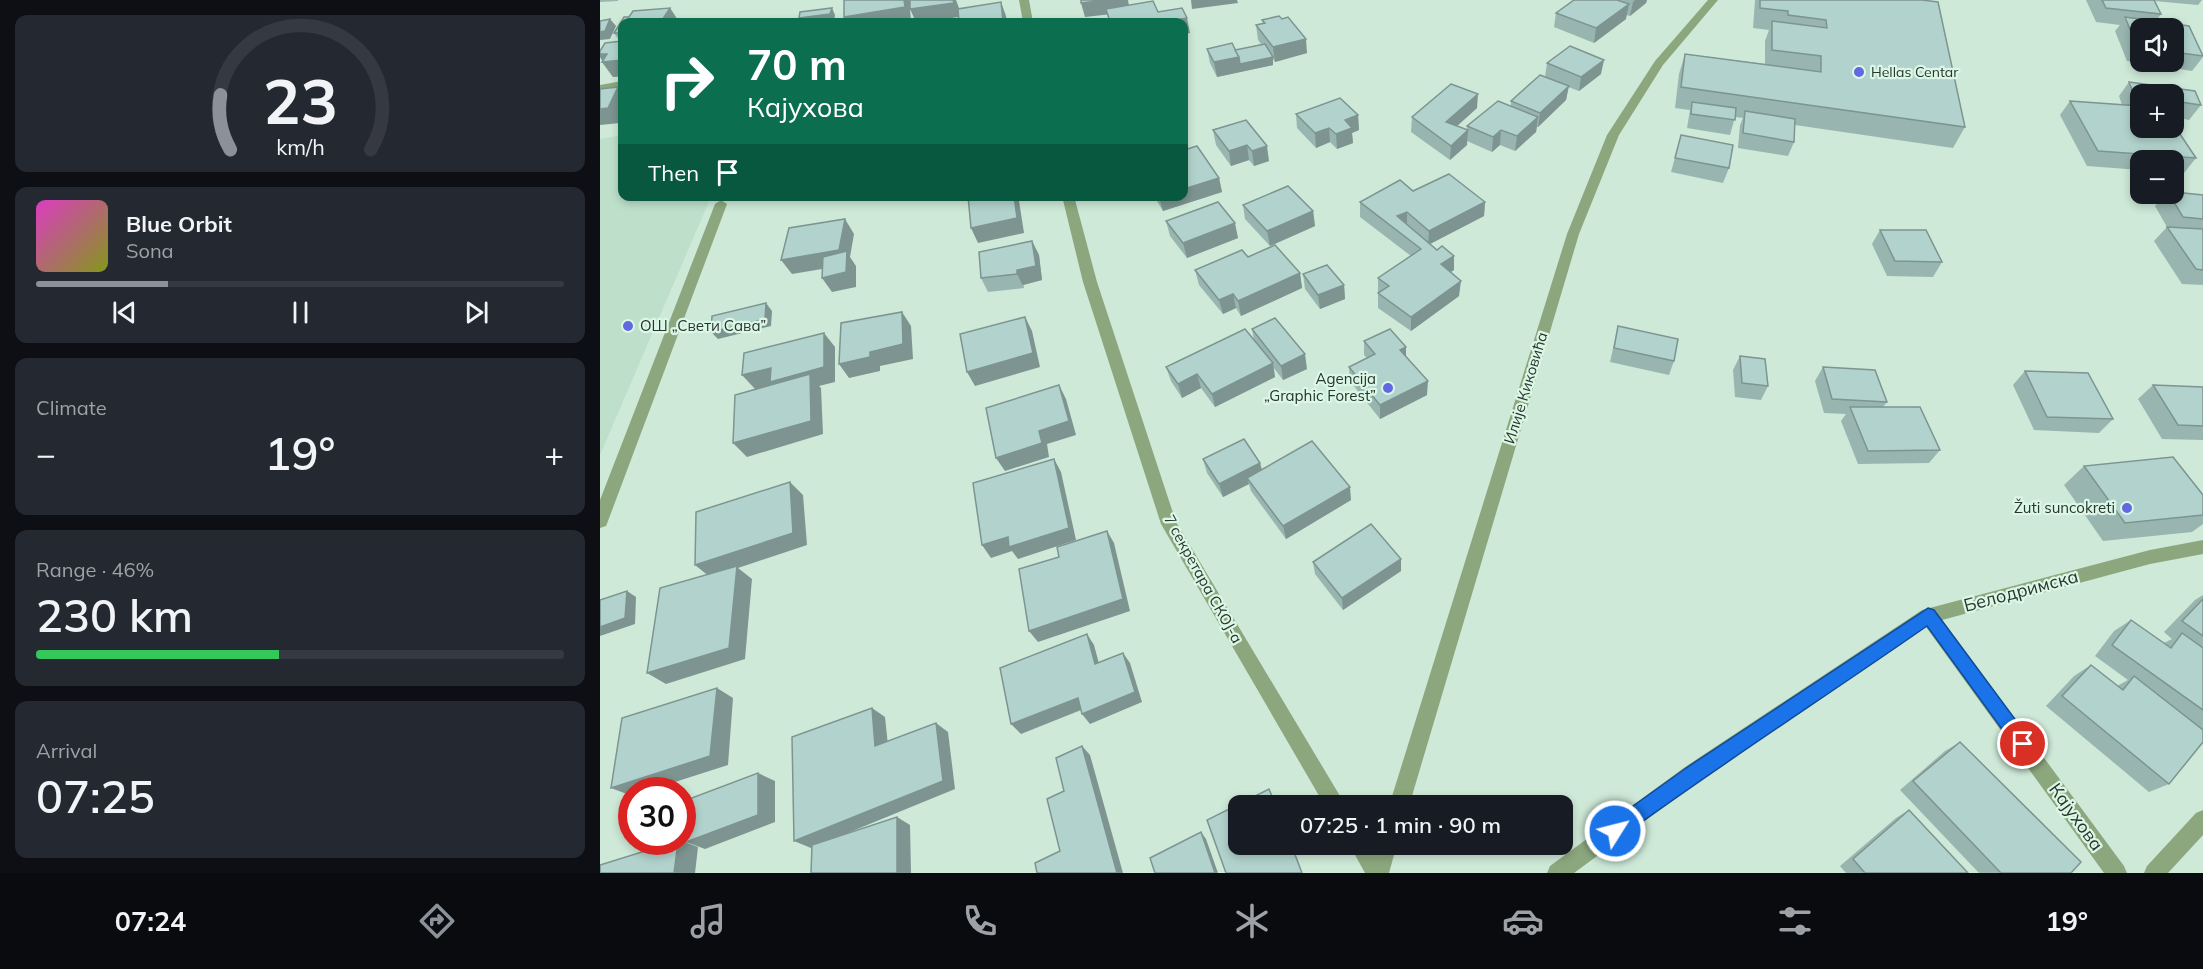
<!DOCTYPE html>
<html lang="en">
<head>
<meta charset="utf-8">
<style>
  body { margin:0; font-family:Mulish,sans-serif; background:#242831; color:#f1f3f6; height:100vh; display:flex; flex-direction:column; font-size:22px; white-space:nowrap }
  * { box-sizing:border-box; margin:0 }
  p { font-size:20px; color:#9ea1a6 }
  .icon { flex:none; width:33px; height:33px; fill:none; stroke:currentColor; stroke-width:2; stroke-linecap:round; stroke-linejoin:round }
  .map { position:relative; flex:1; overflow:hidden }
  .panel { display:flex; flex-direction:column; gap:15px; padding:15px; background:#0d0f14; width:600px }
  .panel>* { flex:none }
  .banner { position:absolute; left:18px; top:18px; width:570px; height:183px; border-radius:12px; box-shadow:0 3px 9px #0003; background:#0b6e4f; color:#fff; overflow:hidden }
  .buttons { position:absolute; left:1530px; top:18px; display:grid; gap:12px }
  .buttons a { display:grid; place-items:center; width:54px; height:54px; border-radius:12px; background:#171b24; box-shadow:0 3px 9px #0003; font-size:30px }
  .speed { position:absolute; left:18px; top:777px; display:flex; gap:12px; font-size:30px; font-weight:700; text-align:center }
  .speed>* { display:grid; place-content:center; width:78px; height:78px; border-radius:50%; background:#171b24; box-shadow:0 3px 9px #0003; line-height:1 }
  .speed .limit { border:9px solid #d22; background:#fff; color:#111 }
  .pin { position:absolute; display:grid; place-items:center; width:51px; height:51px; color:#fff; margin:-26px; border:3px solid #fff; border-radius:50%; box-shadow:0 2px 6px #0007 }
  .me { position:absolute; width:66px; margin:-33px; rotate:54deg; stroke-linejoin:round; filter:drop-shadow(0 0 4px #0008) }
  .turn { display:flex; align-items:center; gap:21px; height:126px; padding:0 30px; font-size:27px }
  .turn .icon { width:78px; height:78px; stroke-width:2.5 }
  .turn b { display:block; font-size:42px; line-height:51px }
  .then { display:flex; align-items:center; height:57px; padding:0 30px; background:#0003; gap:12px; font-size:22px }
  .big { font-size:45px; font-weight:600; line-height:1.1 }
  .panel .tile { flex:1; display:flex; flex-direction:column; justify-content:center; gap:9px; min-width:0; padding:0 21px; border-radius:12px; background:#242831 }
  .panel .dial { align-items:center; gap:0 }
  .dial svg { height:156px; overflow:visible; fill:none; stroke:#363941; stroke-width:7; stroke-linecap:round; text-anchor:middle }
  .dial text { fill:#f1f3f6; stroke:none }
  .song { display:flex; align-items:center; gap:18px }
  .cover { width:72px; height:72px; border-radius:9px; background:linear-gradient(135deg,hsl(310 70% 55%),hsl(70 70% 35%)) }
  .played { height:6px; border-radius:3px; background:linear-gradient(90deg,#8c9099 25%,#363941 25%) }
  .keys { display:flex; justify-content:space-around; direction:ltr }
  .heat { display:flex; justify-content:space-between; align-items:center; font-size:33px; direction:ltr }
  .charge { height:9px; border-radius:4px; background:linear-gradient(90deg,#34c759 46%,#363941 0) }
  .trip { position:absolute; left:628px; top:795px; width:345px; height:60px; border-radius:12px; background:#171b24; box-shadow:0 3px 9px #0003; font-weight:600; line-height:60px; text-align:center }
  .tab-bar { display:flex; height:96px; justify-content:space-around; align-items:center; background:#090b0e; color:#9ea1a6 }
  .tab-bar .icon { width:42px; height:42px }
  .tab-bar .selected { color:#8c9099 }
  .tab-bar b { font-size:27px; color:#f1f3f6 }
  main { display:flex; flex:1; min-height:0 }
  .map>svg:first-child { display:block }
</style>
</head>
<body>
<main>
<section class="panel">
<div class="tile dial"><svg viewBox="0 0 100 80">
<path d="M14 69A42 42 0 1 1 86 69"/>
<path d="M14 69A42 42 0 0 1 9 41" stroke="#8c9099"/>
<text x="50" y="56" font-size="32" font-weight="700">23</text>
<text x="50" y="72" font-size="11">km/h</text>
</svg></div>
<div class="tile">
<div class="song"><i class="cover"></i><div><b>Blue Orbit</b><p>Sona</p></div></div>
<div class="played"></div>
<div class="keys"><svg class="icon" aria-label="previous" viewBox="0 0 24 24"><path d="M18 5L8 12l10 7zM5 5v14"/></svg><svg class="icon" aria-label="pause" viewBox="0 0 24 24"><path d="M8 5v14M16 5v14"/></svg><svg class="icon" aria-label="next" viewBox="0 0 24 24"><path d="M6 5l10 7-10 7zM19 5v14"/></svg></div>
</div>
<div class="tile"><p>Climate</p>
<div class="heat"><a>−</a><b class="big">19°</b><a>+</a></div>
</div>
<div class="tile"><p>Range · 46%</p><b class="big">230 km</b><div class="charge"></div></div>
<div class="tile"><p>Arrival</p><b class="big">07:25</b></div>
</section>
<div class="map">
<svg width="1603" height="873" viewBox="0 0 1603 873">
  <rect width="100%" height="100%" fill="#cee9d8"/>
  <polygon fill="#bee0cb" points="22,135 22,196 111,197 0,455 0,139"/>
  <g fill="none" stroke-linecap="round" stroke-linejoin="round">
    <g fill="#8ca77d" fill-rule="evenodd">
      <polygon points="419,0 429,0 433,22 423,22"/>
      <polygon points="1108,0 1118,0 1063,65 1019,135 979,234 809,806 789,806 967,234 1007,135 1055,61"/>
      <polygon points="22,81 22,87 0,91 0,85"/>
      <polygon points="462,196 474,196 497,282 576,522 746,806 725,806 561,524 483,282"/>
      <polygon points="121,200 127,204 8,521 6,526 0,528 0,500 115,204"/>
      <polygon points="1603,540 1603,554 1550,564 1342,620 1524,866 1527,873 1504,873 1326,627 1099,781 974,873 947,873 950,866 1085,767 1322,610 1550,550"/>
      <polygon points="1603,810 1603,835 1568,873 1544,873 1547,866 1596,813"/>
      <polygon points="749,844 771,844 775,851 777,844 797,844 789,873 765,873"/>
    </g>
  </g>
  <g fill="#99b5b0" fill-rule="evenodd">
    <polygon points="0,0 18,0 18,1 0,2"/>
    <polygon points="974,0 1047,0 1046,3 1030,16 1026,15 1026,19 994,43 954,27 956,13"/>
    <polygon points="1155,0 1322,0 1365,127 1353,148 1195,125 1194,142 1188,156 1138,148 1140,125 1143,118 1135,117 1130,135 1087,128 1090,110 1075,108 1079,74 1085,54 1165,64 1165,41 1169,30 1153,28"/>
    <path d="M1486 0H1602L1598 5 1554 1 1561 14 1556 21 1589 26 1603 57 1592 71 1527 61 1515 31 1520 25 1496 22ZM1540 28H1574V62H1540Z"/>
    <polygon points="70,8 79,22 22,22 22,76 13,77 2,62 3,61 0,57 0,51 5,43 20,41 14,33 24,17 29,17 33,11"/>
    <polygon points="662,20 707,53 675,62 673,59 673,65 617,77 610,63 607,49 635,50 661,44 658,40 656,25 663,24"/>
    <polygon points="947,63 1001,74 979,91 968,87 966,100 938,127 937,127 936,132 915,151 900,145 892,152 867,141 867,145 850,160 811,132 812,117 877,108 857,126 867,130 867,126 911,106 911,101 945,77"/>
    <polygon points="1529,82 1595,91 1601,105 1589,120 1574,117 1574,94 1540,94 1540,128 1574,128 1574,125 1596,158 1584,173 1574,172 1574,160 1540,160 1540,170 1487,166 1460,115 1470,101 1522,105 1519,96"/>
    <polygon points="696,114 758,115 759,130 752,133 753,143 737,149 730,142 716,148 697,128"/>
    <polygon points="646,120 669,161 654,166 649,160 631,166 616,145 613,130"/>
    <polygon points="1081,135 1129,168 1123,183 1071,172"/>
    <polygon points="619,178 622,192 563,211 554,196 584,196"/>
    <polygon points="813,191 885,202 884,216 830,244 837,250 854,256 854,270 850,272 859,296 811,331 778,308 778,278 811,256 760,217 760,202"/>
    <polygon points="1566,194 1603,195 1603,285 1582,284 1554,241 1567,227 1555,206"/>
    <polygon points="643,205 713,211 715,226 670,246 645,219"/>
    <polygon points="566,221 638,238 587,258 570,236"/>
    <polygon points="1280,230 1342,262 1333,277 1287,276 1272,244"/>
    <polygon points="432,241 439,255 442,280 423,285 424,288 388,292 381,278"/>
    <polygon points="648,257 700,273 702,288 641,316 636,308 623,314 599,285 595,270"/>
    <polygon points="703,274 744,285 745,299 720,309 705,289"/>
    <polygon points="1018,326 1074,361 1069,375 1010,362"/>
    <polygon points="652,329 707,369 683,380 673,367 675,377 615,407 601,388 582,398 571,381 566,367 654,341"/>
    <polygon points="764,341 806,356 827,395 780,419 750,381 749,367 767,358 764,355"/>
    <polygon points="1140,356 1168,386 1161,400 1135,397 1133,370"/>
    <polygon points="1223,367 1287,402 1283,407 1340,450 1329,463 1258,464 1241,421 1246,414 1224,413 1215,381"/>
    <polygon points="1425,371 1513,419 1499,433 1434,430 1413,385"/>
    <polygon points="1553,385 1603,387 1603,440 1562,439 1538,399"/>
    <polygon points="603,459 660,463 662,469 751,500 686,539 651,491 649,484 623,497 607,473"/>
    <polygon points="1484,466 1603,495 1603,524 1592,532 1503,541 1464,485"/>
    <polygon points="713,562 801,571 743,610 715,574"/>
    <polygon points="1603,595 1603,742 1569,784 1549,792 1446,706 1474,676 1491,665 1517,686 1528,680 1495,656 1514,631 1531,620 1564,643 1572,639 1564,632 1595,600"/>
    <polygon points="1360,742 1471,873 1379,873 1300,790 1345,751"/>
    <polygon points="1309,810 1368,873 1246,873 1240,866 1296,818"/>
  </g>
  <g fill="#7d9490">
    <polygon points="304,0 309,0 310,1 356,0 359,8 359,17 324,22 316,22 310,9 311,21 303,22 246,22 244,17"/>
    <polygon points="507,0 528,0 530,12 485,17 481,3"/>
    <polygon points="591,0 637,0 638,3 592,9"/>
    <polygon points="1035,0 1047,0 1046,3 1030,16 1033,2"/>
    <polygon points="401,2 406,16 407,22 399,22"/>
    <polygon points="1029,4 1026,19 994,43 996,28"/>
    <polygon points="70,8 79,22 61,22"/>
    <polygon points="232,8 235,15 234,21 226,22 201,22 199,18"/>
    <polygon points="587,18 590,33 584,34 584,22 565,22"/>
    <polygon points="10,19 16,26 10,39 0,40 0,32"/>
    <polygon points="706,39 707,53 675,62 673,47"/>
    <polygon points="0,54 7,54 22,60 22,76 13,77 2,62 3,62 0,57"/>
    <polygon points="639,57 673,57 673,65 617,77 614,62"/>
    <polygon points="1004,60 1001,74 979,91 981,77"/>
    <polygon points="969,86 966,100 938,127 940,113"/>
    <polygon points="18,87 22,92 22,116 20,123 0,125 0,109"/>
    <polygon points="878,94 877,108 846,136 846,122"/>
    <polygon points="758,115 759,130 752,133 753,143 737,149 736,134 745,120"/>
    <polygon points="938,117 936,132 915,151 917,136"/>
    <polygon points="729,128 730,142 716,148 715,133"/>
    <polygon points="868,130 867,145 850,160 851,146"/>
    <polygon points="901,130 900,145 892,152 893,137"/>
    <polygon points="647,145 649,160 631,166 629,151"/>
    <polygon points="667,146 669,161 654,166 652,151"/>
    <polygon points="619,178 622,192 563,211 559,197 584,196 584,189"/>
    <polygon points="414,196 417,196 419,201 424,233 378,243 371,228"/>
    <polygon points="885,202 884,216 828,245 829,231"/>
    <polygon points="713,211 715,226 670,246 667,231"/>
    <polygon points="807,212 807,227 797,216"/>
    <polygon points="245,219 254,234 250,257 256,266 256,287 232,292 222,278 246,265 192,274 181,260"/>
    <polygon points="635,223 638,238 587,258 583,243"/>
    <polygon points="432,241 439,255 442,280 423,285 424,288 417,274 417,270"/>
    <polygon points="854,256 854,270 840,279 841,264"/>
    <polygon points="700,273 702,288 641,316 638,301"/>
    <polygon points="861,281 859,296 811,331 811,317"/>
    <polygon points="744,285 745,299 720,309 718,295"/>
    <polygon points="633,294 636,308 623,314 619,300"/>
    <polygon points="166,303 172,311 171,326 118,339 111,332"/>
    <polygon points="302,312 311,326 313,359 280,366 280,371 249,378 239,364 270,352"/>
    <polygon points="425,317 432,331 440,367 375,386 367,372"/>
    <polygon points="224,333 235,347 235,382 219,386 221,388 223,434 147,457 133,443 155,389 142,375"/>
    <polygon points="806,347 806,361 800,350"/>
    <polygon points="705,354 707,369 683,380 681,366"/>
    <polygon points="673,363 675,377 615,407 612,394"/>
    <polygon points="597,374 601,388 582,398 578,384"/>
    <polygon points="828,381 827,395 780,419 780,405"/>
    <polygon points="459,385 466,399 476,435 447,444 449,457 405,471 396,458 439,431"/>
    <polygon points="454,459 461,472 476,540 418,559 412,551 391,558 382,545"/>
    <polygon points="660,463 663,477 647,478 649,484 623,497 619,484"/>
    <polygon points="190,482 203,495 207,545 138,568 152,579 145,659 66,684 47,673 110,577 95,565"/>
    <polygon points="750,487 751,500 686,539 683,526"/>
    <polygon points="507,531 514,543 530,611 438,642 429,631"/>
    <polygon points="801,559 801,571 743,610 742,598"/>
    <polygon points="27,591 36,597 35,624 0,636 0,627"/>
    <polygon points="487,634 494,645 502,675 495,664"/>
    <polygon points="523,653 530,663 542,702 490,724 482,714"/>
    <polygon points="117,688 133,698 128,765 50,790 32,790 32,796 11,788"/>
    <polygon points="478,698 486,708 421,734 411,724"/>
    <polygon points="272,708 285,717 289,755 275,746"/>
    <polygon points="336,723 348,732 355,789 211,848 194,841"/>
    <polygon points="482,746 490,755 523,873 517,873"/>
    <polygon points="158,773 175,781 175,822 105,849 86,842"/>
    <polygon points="297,817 310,825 311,873 297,873"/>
    <polygon points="601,832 606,839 618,873 615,873"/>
    <polygon points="82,841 98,847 95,873 74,873 78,842"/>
  </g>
  <g fill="#b2d3cd" stroke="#7d9490" stroke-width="1.5">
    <polygon points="244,0 304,0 305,7 244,17"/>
    <polygon points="310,0 353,0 354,3 310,9"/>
    <polygon points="481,0 507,0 481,3"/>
    <polygon points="974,0 1017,0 1029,4 996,28 956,13"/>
    <polygon points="1160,0 1322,0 1338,2 1365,127 1081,87 1085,54 1221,72 1221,56 1172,50 1172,21 1227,28 1226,20 1188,15 1188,11 1160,8"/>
    <polygon points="1502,0 1554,0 1561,14 1506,8"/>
    <polygon points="553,1 558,12 582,8 587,18 565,22 510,22 506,9"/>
    <polygon points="401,2 403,22 359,22 358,9"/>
    <polygon points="70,8 61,22 22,22 22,33 14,33 24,17 29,17 33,11"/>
    <polygon points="232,8 230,14 199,18 200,12"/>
    <polygon points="679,16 682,19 688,17 706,39 673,47 656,25 665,23 662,20"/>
    <polygon points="1525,17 1589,26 1603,56 1574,52 1574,28 1540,28 1540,48 1537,47"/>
    <polygon points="10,19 5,31 0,32 0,21"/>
    <polygon points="125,20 125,22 108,22"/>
    <polygon points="22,41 22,60 2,62 7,54 0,54 0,51 5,43"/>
    <polygon points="632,43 639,57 614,62 607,49"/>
    <polygon points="665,44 673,57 640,64 639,57 635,50"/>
    <polygon points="970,46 1004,60 981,77 947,63"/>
    <polygon points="940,75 969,86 940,113 911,101"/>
    <polygon points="1529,82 1595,91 1601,105 1574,101 1574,94 1540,94 1540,96 1534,95"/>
    <polygon points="851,84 878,94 846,122 868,130 851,146 812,117"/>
    <polygon points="18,87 8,108 0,109 0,89"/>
    <polygon points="740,98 758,115 745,120 752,128 736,134 729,128 715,133 696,114"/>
    <polygon points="898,101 938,117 917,136 901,130 893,137 867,126"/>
    <polygon points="1470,101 1540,106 1540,128 1574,128 1574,125 1596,158 1498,151"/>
    <polygon points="1092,102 1136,108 1135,120 1091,114"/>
    <polygon points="1145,111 1195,119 1194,142 1143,133"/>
    <polygon points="646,120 667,146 652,151 647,145 629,151 613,130"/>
    <polygon points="1081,135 1133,145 1129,168 1075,158"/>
    <polygon points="597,146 619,178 584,189 584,150"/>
    <polygon points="849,174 885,202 829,231 807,212 797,216 837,250 842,246 854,256 841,264 861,281 811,317 778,293 789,286 778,278 821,249 760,202 800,180 813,191"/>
    <polygon points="688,186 713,211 667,231 643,205"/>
    <polygon points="1574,192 1603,195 1603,219 1583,217 1569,194 1574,194"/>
    <polygon points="368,196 414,196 417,218 371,228"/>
    <polygon points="618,202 635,223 583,243 566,221"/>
    <polygon points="245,219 239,250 181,260 189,228"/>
    <polygon points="1567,227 1603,229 1603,270 1596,269"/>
    <polygon points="1280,230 1326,230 1342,262 1295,261"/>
    <polygon points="432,241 436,266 417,270 417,274 381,278 379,252"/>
    <polygon points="675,245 700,273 638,301 633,294 619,300 595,270 642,250 648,257"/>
    <polygon points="247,251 246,272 222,278 223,257"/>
    <polygon points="727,265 744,285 718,295 703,274"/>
    <polygon points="166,303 165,319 111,332 112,316"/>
    <polygon points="302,312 303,344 270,352 270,357 239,364 241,323"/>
    <polygon points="425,317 433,353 367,372 360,334"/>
    <polygon points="675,318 705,354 681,366 652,329"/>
    <polygon points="1018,326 1078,339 1074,361 1014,348"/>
    <polygon points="645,329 673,363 612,394 597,374 578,384 566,367"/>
    <polygon points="790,329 806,347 800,350 828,381 780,405 749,367 775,354 764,341"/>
    <polygon points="224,333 224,367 170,382 171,368 142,375 144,353"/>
    <polygon points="1140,356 1165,359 1168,386 1142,383"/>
    <polygon points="1223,367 1275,370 1287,402 1232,399"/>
    <polygon points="1425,371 1488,373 1513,419 1447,417"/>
    <polygon points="210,374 211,421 133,443 135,395"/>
    <polygon points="459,385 469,421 439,431 442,443 396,458 386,408"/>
    <polygon points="1553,385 1603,387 1603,426 1578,425"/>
    <polygon points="1250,407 1320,407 1340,450 1268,451"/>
    <polygon points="644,439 660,463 619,484 603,459"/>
    <polygon points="712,441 750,487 683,526 647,478"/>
    <polygon points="1573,457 1603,495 1603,515 1525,523 1484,466"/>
    <polygon points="454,459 469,528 409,547 408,537 382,545 373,483"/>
    <polygon points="190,482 193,533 95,565 96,512"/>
    <polygon points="771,524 801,559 742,598 713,562"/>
    <polygon points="507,531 523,599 429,631 419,569 459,557 457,547"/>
    <polygon points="137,566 129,648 47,673 60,588"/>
    <polygon points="27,591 25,618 0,627 0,600"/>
    <polygon points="1603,599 1603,636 1582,621"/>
    <polygon points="1531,620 1571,648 1582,633 1603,648 1603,710 1512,645"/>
    <polygon points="487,634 495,664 523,653 535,692 482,714 478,698 411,724 400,668"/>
    <polygon points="1491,665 1523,690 1534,676 1603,730 1603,742 1569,784 1462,696"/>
    <polygon points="117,688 110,756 11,788 22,718"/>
    <polygon points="272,708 275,746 336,723 343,781 194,841 192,737"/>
    <polygon points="1360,742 1481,862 1471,873 1401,873 1313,781"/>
    <polygon points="482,746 517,873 437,873 435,863 460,851 447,799 464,791 456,758"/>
    <polygon points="158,773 158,815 86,842 89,799"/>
    <polygon points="669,789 676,806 639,806 639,844 691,844 702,873 626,873 607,820"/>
    <polygon points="1309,810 1368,873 1265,873 1253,859"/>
    <polygon points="297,817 297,873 211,873 212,845"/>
    <polygon points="601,832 615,873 555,873 550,858"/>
    <polygon points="74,842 78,842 74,873 0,873 0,865"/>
  </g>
  <path fill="#1a73e8" stroke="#114b97" stroke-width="1.5" d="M1328 608 1334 610 1429 738 1431 744 1429 750 1423 753 1417 750 1327 626C1225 697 1121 764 1021 837L1015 840 1008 837 1006 831 1008 824 1086 768Z"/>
  <g fill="#6268e1" stroke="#dbf7e5" stroke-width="2">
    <circle cx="1259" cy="72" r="6"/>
    <circle cx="28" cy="326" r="6"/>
    <circle cx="788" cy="388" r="6"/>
    <circle cx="1527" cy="508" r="6"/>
  </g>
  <g text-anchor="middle" stroke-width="4.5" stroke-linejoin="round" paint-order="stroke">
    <g font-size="14" fill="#2a342e" stroke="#dbf7e5" text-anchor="start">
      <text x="1271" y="77">Hellas Centar</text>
    </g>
    <g font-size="15" fill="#2a342e" stroke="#dbf7e5" text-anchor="end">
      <text x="40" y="331" text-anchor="start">ОШ „Свети Сава”</text>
      <text x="776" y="384">Agencija<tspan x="776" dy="17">„Graphic Forest”</tspan></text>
      <text x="1515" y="513">Žuti suncokreti</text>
    </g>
    <g font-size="15" fill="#2a342e" stroke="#dbf7e5">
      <text transform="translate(926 388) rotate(-73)" y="5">Илије Киковића</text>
      <text transform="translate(603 579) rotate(61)" y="5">7 секретара СКОЈ-а</text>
    </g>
    <g font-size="18" fill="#2a342e" stroke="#dbf7e5">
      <text transform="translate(1421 591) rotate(-15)" y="6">Белодримска</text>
      <text transform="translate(1476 817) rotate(54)" y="6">Кајухова</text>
    </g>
  </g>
</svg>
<div class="buttons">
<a><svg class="icon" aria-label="sound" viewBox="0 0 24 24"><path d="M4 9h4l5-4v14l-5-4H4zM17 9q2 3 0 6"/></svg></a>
<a>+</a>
<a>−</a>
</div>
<div class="speed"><div class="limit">30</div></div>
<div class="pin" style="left:1423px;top:744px;background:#d93025"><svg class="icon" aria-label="arrive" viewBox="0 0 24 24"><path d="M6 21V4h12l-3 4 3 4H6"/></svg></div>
<svg class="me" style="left:1015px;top:831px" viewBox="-20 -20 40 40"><circle r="17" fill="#1a73e8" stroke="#fff" stroke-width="3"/><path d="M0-11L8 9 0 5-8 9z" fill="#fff"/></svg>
<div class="trip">07:25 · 1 min · 90 m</div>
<div class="banner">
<div class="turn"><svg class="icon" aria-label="right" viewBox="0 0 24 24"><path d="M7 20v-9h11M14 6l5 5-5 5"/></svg><div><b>70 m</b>Кајухова</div></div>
<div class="then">Then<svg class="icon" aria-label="arrive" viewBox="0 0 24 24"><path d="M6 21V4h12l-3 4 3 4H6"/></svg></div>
</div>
</div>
</main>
<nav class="tab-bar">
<b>07:24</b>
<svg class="icon selected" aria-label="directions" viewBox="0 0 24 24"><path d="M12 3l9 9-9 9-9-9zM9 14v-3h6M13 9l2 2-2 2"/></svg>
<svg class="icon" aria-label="music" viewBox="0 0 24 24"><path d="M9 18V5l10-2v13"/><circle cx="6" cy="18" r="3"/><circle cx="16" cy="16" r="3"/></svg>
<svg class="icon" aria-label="phone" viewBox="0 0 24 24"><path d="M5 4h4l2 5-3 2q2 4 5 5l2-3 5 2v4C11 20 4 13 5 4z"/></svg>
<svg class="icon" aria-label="climate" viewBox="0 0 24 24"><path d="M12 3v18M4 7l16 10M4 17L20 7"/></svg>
<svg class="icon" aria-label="car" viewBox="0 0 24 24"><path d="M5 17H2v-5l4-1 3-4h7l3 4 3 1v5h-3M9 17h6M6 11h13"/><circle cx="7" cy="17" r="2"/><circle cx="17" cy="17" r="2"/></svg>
<svg class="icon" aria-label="filters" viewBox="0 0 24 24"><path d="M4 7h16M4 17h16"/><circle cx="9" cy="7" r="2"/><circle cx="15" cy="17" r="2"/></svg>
<b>19°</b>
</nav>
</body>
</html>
